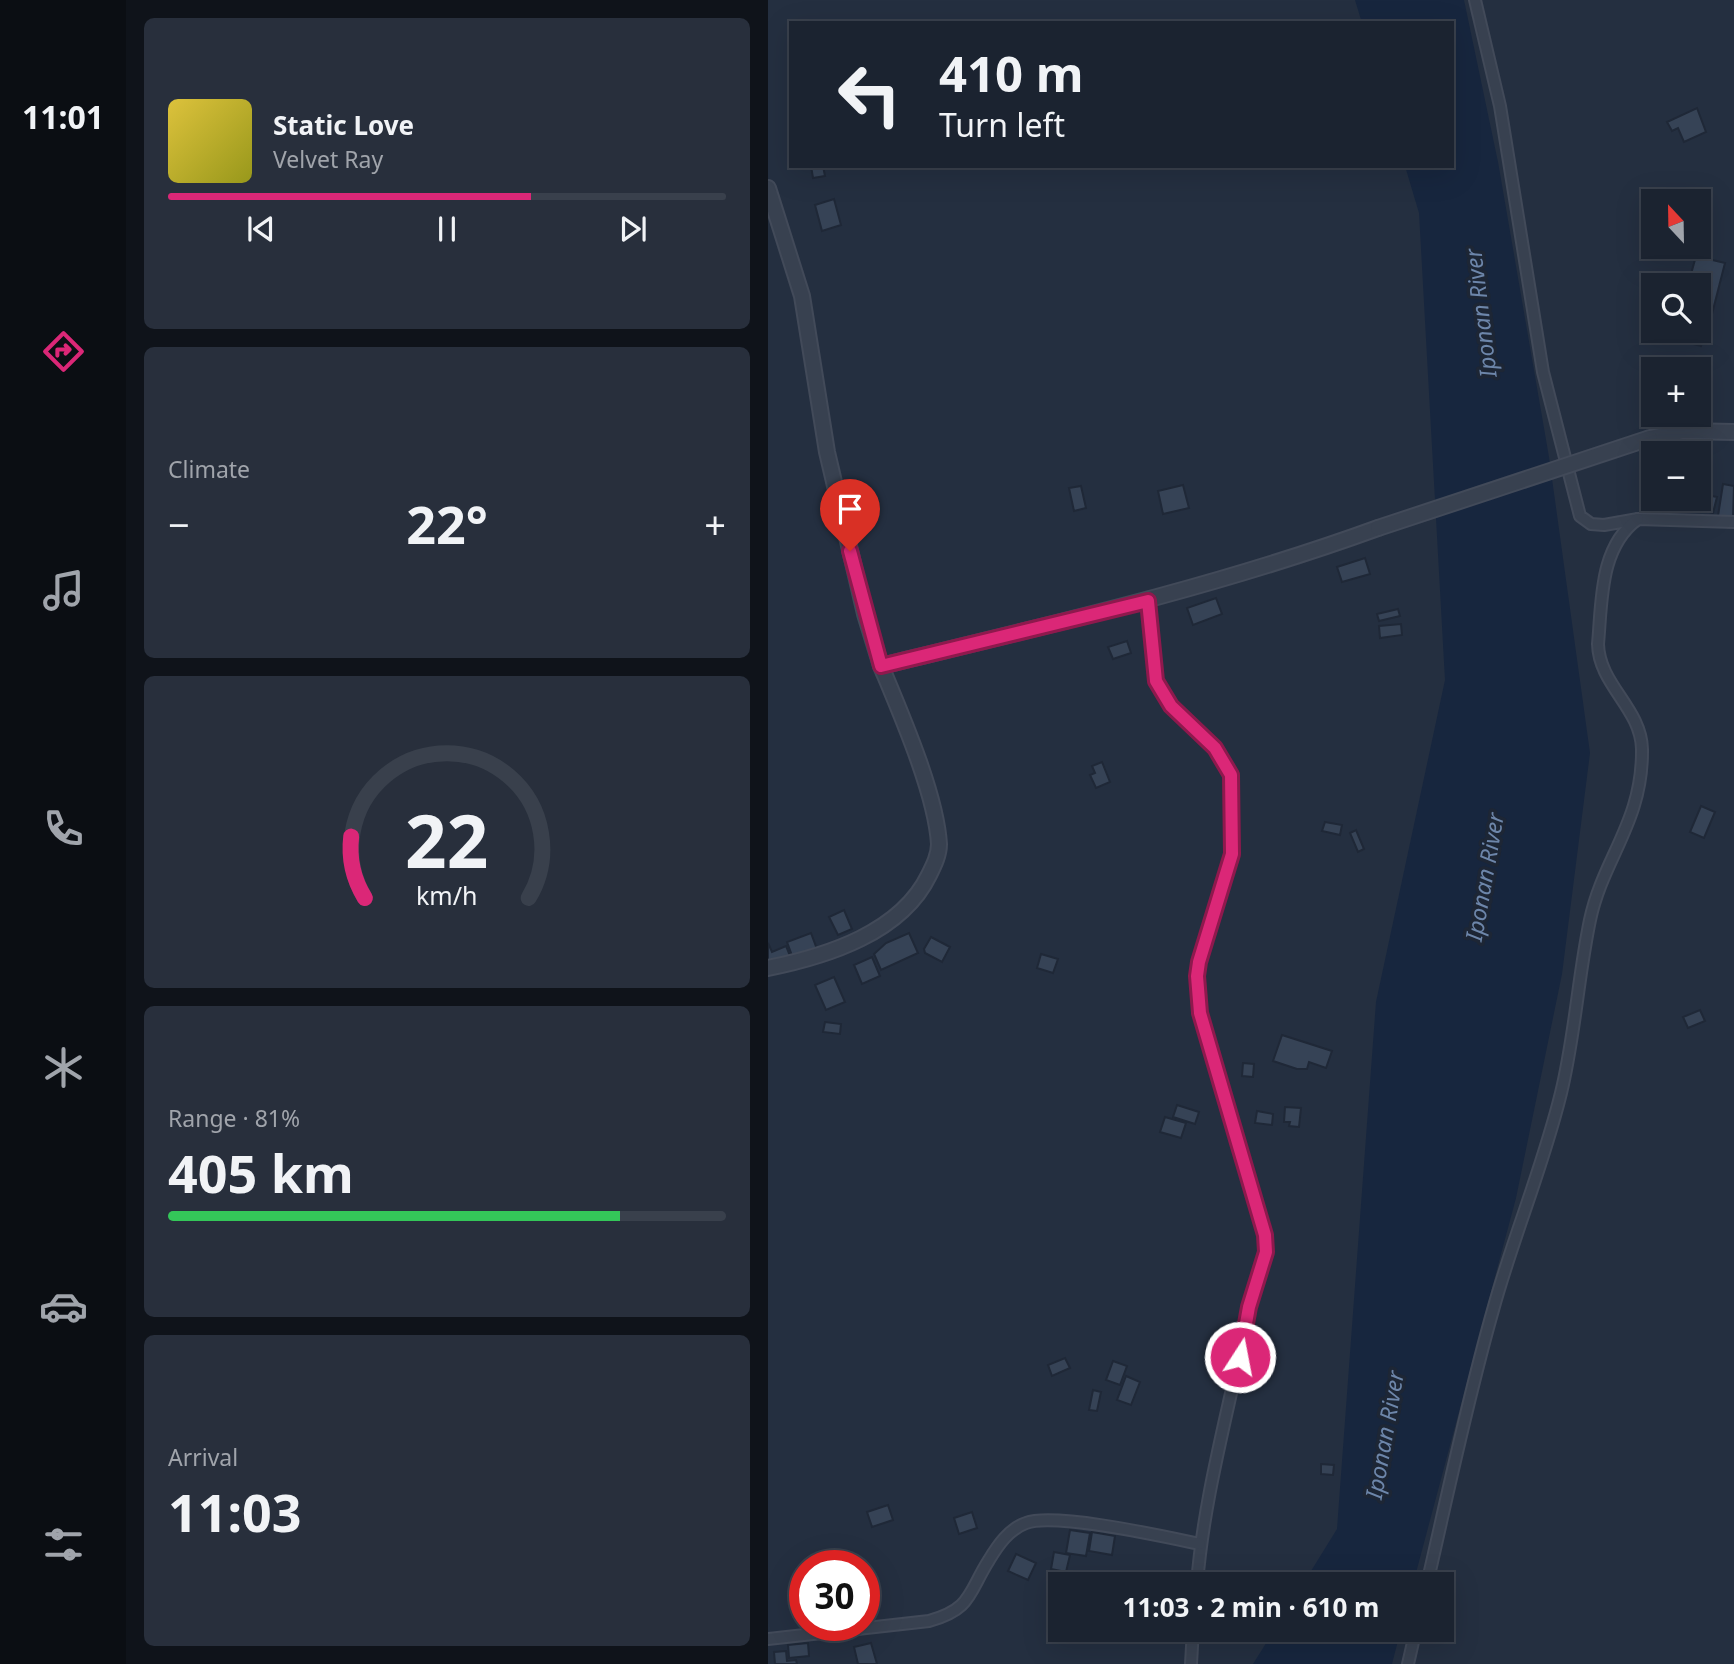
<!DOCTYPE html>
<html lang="en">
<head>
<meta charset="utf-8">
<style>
  body { margin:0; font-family:"Noto Sans",sans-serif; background:#282f3c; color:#f1f3f6; height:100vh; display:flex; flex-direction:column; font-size:26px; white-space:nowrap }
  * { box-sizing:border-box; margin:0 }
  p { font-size:23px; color:#a0a4ab }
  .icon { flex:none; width:38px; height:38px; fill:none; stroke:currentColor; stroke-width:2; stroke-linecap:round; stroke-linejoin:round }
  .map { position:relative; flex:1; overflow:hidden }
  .side { display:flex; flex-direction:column; gap:18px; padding:18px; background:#0f131a; width:642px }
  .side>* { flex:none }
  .hud { position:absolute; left:21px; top:21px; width:665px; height:147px; border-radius:0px; box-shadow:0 7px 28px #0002,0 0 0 2px #39404c; background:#1b2330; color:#f1f3f6; overflow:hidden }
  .needle { width:46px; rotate:338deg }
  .fabs { position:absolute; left:873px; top:189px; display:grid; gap:14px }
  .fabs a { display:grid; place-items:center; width:70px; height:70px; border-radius:0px; background:#1b2330; box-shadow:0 7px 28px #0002,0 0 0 2px #39404c; font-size:35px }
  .speed { position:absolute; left:21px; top:1550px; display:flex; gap:14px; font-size:35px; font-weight:700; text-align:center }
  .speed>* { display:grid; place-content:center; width:91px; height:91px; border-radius:50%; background:#1b2330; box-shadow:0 7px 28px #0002,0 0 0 2px #39404c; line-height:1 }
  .speed .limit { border:10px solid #d22; background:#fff; color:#111 }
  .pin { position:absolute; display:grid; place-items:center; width:60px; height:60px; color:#fff; margin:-72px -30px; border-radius:50% 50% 50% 0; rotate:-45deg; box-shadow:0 0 7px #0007 }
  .pin .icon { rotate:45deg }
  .me { position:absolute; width:77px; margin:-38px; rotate:11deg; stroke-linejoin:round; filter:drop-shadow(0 0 5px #0008) }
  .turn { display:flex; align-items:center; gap:24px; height:147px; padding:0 35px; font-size:32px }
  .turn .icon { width:91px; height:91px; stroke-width:2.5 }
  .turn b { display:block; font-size:49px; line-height:60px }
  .big { font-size:52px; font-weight:700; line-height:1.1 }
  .side .tile { flex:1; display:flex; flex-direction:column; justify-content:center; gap:10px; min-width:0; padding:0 24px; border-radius:10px; background:#282f3c }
  .side .dial { align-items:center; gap:0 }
  .dial svg { height:182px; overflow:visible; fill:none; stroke:#39404c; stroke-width:7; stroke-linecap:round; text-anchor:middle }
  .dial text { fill:#f1f3f6; stroke:none }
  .song { display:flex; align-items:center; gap:21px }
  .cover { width:84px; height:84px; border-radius:10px; background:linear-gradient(135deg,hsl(50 70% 55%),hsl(60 70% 35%)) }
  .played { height:7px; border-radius:4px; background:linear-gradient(90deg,#db2777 65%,#39404c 65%) }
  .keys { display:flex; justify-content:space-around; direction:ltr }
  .heat { display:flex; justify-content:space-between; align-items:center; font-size:38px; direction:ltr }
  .charge { height:10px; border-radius:5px; background:linear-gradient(90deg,#34c759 81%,#39404c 0) }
  .trip { position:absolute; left:280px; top:1572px; width:406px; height:70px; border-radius:0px; background:#1b2330; box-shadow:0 7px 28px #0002,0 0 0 2px #39404c; font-weight:700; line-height:70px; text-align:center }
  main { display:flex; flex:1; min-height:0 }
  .dock { display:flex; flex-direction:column; width:126px; justify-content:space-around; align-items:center; background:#0b0e13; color:#a0a4ab }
  .dock .icon { width:49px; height:49px }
  .dock .selected { color:#db2777 }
  .dock b { font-size:32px; color:#f1f3f6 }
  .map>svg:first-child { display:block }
</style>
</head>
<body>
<main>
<nav class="dock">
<b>11:01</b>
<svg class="icon selected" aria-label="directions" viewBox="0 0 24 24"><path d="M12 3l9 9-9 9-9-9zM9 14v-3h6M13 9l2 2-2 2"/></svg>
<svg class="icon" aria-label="music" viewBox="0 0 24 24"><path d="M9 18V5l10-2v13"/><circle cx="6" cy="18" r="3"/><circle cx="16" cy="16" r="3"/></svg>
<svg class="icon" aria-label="phone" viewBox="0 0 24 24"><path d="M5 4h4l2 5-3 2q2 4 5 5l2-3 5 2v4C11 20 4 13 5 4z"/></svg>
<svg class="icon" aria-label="climate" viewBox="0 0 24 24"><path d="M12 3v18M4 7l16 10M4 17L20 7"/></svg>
<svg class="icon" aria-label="car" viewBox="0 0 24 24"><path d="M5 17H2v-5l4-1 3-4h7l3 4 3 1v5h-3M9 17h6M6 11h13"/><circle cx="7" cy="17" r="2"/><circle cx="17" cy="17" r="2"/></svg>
<svg class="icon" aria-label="filters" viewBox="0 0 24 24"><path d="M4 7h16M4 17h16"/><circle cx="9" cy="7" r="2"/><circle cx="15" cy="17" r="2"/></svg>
</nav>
<section class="side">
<div class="tile">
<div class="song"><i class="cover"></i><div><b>Static Love</b><p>Velvet Ray</p></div></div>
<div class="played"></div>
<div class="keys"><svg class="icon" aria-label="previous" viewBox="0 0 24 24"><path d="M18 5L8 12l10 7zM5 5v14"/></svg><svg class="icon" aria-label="pause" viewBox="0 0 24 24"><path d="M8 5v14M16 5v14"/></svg><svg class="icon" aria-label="next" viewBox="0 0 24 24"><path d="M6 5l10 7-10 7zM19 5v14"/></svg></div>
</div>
<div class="tile"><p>Climate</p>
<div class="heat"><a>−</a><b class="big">22°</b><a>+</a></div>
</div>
<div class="tile dial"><svg viewBox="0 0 100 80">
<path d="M14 69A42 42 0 1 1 86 69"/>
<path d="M14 69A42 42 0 0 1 8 42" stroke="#db2777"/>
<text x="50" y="56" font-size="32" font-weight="700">22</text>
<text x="50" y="72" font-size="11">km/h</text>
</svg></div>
<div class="tile"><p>Range · 81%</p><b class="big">405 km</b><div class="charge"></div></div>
<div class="tile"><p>Arrival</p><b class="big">11:03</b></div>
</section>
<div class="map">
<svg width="966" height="1664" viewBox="0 0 966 1664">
  <rect width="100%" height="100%" fill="#242f40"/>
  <g fill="#17263e">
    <polygon points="587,0 696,0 730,162 781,457 822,753 794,974 748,1198 645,1584 535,1584 569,1529 608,1002 677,680 651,213 637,166 684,166 684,23 594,23"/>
    <polygon points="507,1629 633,1629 624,1664 485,1664"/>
  </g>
  <g fill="#364356" stroke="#1f2837" stroke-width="2">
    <polygon points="929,108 938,132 916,142 910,128 904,131 899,122"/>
    <polygon points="43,166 55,166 57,176 45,178"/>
    <polygon points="66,199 73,225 54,231 47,205"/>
    <polygon points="931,233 940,237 933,253 920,247 931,247"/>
    <polygon points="928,256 957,263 944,314 931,311 931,285 920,285"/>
    <polygon points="931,327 938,329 933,346 915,341 919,331 931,331"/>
    <polygon points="955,484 966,486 965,518 950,516"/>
    <polygon points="415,485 421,508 395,514 390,491"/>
    <polygon points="313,486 318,508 306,511 301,488"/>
    <polygon points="934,494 949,497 945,513 930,509"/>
    <polygon points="597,558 602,574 574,582 569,567"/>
    <polygon points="448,598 454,614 425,625 419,608"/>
    <polygon points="630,609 632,616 611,621 609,614"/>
    <polygon points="633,624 634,635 612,638 611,626"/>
    <polygon points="359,641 363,653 345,659 340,647"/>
    <polygon points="334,762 342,782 328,788 322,775 327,773 324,766"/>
    <polygon points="933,806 947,812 936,838 922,832"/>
    <polygon points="557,822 574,825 572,835 554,831"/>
    <polygon points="588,830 596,849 590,852 582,833"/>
    <polygon points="76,910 84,929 70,935 61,917"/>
    <polygon points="43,933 50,952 26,961 19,942"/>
    <polygon points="141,933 150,953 113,970 106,954 118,943"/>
    <polygon points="163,937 182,947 174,962 157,953 156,949"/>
    <polygon points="0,943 4,952 18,946 22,956 0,965"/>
    <polygon points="273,954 290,959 285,973 269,968"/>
    <polygon points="104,957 112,976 94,984 86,965"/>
    <polygon points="66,977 77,1002 58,1010 47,985"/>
    <polygon points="932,1010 937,1021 920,1028 915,1017"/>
    <polygon points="57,1022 73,1024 72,1034 55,1032"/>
    <polygon points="514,1035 564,1051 558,1068 541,1062 539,1069 529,1069 505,1061"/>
    <polygon points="475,1063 486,1064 485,1077 474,1076"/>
    <polygon points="409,1105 431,1112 427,1124 405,1117"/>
    <polygon points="517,1107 533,1108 531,1127 521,1126 522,1122 516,1122"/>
    <polygon points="489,1111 505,1114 504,1125 487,1123"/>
    <polygon points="397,1117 418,1123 413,1138 392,1132"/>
    <polygon points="297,1358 302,1368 284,1376 280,1365"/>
    <polygon points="345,1361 359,1366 352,1385 338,1380"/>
    <polygon points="358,1376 372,1382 363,1405 349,1400"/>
    <polygon points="325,1390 333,1392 329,1411 321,1410"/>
    <polygon points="553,1464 566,1465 565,1475 553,1474"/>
    <polygon points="120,1505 125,1520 104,1527 99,1512"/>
    <polygon points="204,1512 209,1528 191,1534 186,1518"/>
    <polygon points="302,1530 322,1533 318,1556 298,1553"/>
    <polygon points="324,1532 347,1536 344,1555 321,1551"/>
    <polygon points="286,1552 302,1555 298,1572 283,1569"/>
    <polygon points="248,1554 268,1563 260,1580 240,1571"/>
    <polygon points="40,1643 41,1656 21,1658 20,1645"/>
    <polygon points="103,1643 109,1664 90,1664 86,1647"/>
    <polygon points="18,1651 19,1661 28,1660 29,1664 7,1664 6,1652"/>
  </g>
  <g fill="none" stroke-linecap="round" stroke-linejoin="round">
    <g stroke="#424a59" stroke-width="14">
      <g id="minor">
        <polyline points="707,0 732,106 775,372 812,516 823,524 836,525 870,519 966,522"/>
        <path d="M380 601 388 681 403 707 447 748 463 775 464 854 431 962 429 976 432 1013 497 1235C499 1264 486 1286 480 1313 463 1403 436 1493 429 1584"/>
        <path d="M659 1584C680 1493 699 1401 725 1310 745 1237 775 1167 793 1093 807 1036 810 977 822 920 835 858 875 822 874 749 873 708 831 685 830 644 834 602 831 547 870 519"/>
        <path d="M0 1639 161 1621C204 1609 200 1593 221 1560 230 1545 241 1529 258 1523 287 1512 398 1537 432 1544"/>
        <polyline points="423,1664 425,1629"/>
        <polyline points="640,1664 648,1629"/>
      </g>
    </g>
    <g stroke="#424a59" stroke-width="18">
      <g id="tertiary">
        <polyline points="0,188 34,296 59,452 97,614 113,666"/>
        <polyline points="882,438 916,431 966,432"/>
        <path d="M0 968C59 956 133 933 161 875 166 865 171 855 171 844 168 794 133 714 113 666 281 625 448 587 610 528"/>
      </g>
    </g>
    <use href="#minor" stroke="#384150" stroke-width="10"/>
    <use href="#tertiary" stroke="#384150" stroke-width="14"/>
    <g stroke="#424a59" stroke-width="18" stroke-linecap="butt">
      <polyline id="tertiary-bridge" points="610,528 882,438"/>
    </g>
    <use href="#tertiary-bridge" stroke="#384150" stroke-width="14"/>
  </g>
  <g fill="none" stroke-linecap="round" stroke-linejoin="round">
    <g stroke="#8e194d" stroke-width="18">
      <polyline id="route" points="82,551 113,666 380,601 388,681 403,706 447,748 463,775 464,854 431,962 429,976 432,1013 497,1235 498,1252 481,1307 472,1357"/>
    </g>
    <use href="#route" stroke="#db2777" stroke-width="12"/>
  </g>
  <g text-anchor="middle" stroke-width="7" stroke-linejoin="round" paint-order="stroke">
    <g font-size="23" font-style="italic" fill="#6d86aa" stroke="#1d2635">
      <text transform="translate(713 313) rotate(-97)" y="8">Iponan River</text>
      <text transform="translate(717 877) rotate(-80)" y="8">Iponan River</text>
      <text transform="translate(617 1435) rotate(-80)" y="8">Iponan River</text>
    </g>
  </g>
</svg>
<div class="fabs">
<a><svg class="needle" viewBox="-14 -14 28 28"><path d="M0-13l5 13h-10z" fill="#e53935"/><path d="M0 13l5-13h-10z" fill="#a0a4ab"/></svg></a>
<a><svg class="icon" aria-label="search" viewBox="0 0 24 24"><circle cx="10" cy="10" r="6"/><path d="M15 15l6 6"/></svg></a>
<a>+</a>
<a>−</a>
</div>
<div class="speed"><div class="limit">30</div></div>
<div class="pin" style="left:82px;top:551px;background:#d93025"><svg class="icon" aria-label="arrive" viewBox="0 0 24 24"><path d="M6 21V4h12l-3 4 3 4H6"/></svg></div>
<svg class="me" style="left:472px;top:1357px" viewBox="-20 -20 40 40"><circle r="17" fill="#db2777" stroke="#fff" stroke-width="3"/><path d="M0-11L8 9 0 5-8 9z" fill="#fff"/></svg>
<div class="trip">11:03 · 2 min · 610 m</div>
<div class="hud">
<div class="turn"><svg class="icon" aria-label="left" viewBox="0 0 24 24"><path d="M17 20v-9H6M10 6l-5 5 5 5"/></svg><div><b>410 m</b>Turn left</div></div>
</div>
</div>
</main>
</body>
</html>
